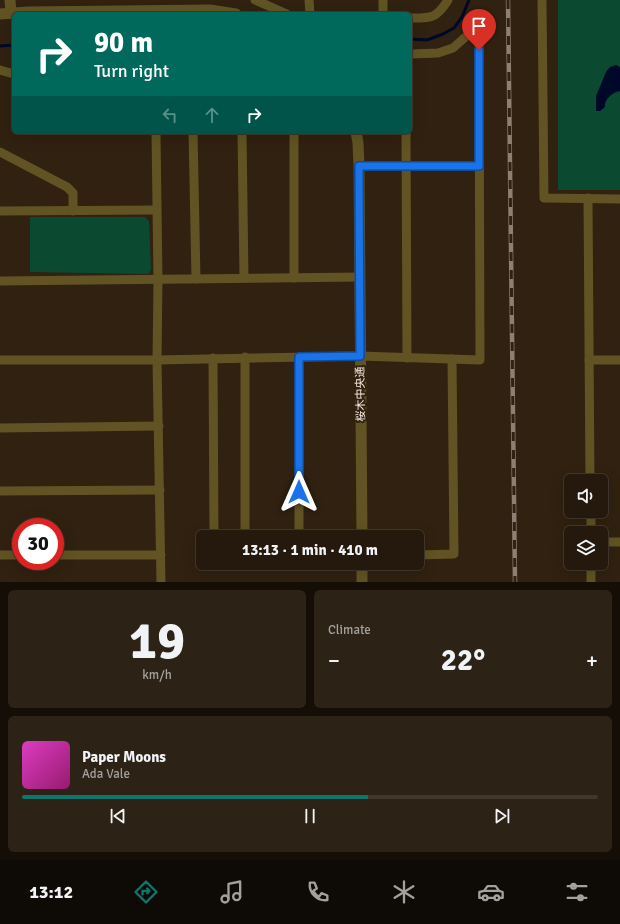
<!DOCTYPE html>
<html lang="en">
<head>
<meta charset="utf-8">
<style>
  body { margin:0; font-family:Signika,"Noto Sans JP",sans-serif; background:#2c2215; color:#f1f3f6; height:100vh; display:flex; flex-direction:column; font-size:15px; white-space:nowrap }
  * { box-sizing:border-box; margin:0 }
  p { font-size:13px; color:#a3a09d }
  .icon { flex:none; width:22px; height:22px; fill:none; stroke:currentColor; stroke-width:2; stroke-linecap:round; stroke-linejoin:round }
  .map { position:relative; height:582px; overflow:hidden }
  .panel { display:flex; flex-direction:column; gap:8px; padding:8px; background:#140e07; flex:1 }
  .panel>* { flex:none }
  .hud { position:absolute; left:12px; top:12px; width:400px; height:122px; border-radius:6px; box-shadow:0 4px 16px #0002,0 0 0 1px #41382d; background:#00695c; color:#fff; overflow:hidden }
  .buttons { position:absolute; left:564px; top:474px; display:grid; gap:8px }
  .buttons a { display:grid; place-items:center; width:44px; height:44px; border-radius:6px; background:#24190c; box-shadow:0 4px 16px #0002,0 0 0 1px #41382d; font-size:20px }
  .speed { position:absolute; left:12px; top:518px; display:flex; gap:8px; font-size:20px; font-weight:700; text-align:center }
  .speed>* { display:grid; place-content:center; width:52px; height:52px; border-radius:50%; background:#24190c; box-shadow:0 4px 16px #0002,0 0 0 1px #41382d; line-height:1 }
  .speed .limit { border:6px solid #d22; background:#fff; color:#111 }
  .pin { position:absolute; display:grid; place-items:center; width:34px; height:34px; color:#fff; margin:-41px -17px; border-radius:50% 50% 50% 0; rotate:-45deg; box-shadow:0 0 4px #0007 }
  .pin .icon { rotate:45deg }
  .me { position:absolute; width:44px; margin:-22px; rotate:0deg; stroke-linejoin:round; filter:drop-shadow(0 0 3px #0008) }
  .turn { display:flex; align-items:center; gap:14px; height:84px; padding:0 16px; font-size:18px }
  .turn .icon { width:52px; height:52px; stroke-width:2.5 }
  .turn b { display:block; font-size:28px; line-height:34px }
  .lanes { display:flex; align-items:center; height:38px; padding:0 16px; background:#0003; justify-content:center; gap:20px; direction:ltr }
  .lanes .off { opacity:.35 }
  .big { font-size:30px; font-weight:700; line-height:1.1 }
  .panel .card { flex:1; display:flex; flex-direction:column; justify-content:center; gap:6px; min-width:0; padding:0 14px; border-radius:6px; background:#2c2215 }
  .panel .dial { align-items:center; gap:0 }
  .dial b { font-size:52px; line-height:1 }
  .song { display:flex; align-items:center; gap:12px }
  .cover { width:48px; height:48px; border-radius:6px; background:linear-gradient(135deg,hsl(310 70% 55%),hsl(320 70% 35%)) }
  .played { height:4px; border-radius:2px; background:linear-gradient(90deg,#0f766e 60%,#41382d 60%) }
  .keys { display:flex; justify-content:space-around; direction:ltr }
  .heat { display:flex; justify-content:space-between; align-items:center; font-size:22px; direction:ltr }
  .panel .tiles { flex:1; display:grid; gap:8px; grid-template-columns:1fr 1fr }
  .card:last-child { grid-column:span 2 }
  .trip { position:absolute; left:196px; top:530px; width:228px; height:40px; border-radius:6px; background:#24190c; box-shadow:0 4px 16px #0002,0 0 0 1px #41382d; font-weight:700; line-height:40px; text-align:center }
  .tab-bar { display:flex; height:64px; justify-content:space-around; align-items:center; background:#0e0a05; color:#a3a09d }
  .tab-bar .icon { width:28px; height:28px }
  .tab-bar .active { color:#0f766e }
  .tab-bar b { font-size:18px; color:#f1f3f6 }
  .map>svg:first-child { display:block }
</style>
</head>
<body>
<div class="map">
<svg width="620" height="582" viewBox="0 0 620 582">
  <rect width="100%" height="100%" fill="#302110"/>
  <g fill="#0c4931">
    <rect x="558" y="0" width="62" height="190"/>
    <polygon points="30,217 145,217 149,221 151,270 148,274 30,272"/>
  </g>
  <path fill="#00082a" d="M616 65 620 67V91C613 92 604 99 605 107L600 111H596V96L606 72 610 67Z"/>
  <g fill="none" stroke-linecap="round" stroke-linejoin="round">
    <g stroke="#00082a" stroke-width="3">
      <polyline points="410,39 427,40 443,34 454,28 462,17 469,0"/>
      <polyline points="0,46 14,45"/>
    </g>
    <g stroke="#615323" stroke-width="9">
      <polyline points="255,0 287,14"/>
      <polyline points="309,0 310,14"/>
      <polyline points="383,0 383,14"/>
      <polyline points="542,0 544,198 620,199"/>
      <path d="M410 18C431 18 436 19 448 0"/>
      <polyline points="0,70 14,74"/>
      <polyline points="156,132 158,280 157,360 161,582"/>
      <polyline points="193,132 196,279"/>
      <polyline points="242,132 244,278"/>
      <polyline points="294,132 294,278"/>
      <polyline points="406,132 407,358"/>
      <polyline points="0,152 67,187 73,193 73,211"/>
      <polyline points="359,166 479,166"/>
      <polyline points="588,198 590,481"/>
      <polyline points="0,211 157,210"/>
      <polyline points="0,281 360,277"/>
      <polyline points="245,357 245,537"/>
      <polyline points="213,358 214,537"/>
      <polyline points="0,360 157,360 360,356 480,360 479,36 470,33 453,48 438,53 410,54"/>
      <polyline points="589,360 620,360"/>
      <polyline points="0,428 159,426"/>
      <polyline points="0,491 160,490"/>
      <polyline points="591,511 591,533"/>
      <polyline points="299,537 299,357"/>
      <polyline points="601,542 620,542"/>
      <polyline points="0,555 21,555"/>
      <polyline points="55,555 161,555"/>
      <polyline points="417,555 454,554 452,359"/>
      <polyline points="591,563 591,582"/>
    </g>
    <g stroke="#615323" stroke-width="11">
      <polyline points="10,0 11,13"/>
      <polyline points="0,14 28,12 210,10 236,14"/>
      <polyline points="356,132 358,143 359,166 362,537"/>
      <polyline points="362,582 362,563"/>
    </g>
    <g stroke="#8d7f71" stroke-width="4.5">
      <polyline id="rail" points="508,0 515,582"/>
    </g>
    <use href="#rail" stroke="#302110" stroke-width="3" stroke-dasharray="9" stroke-linecap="butt"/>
  </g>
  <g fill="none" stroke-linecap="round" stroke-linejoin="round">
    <g stroke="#114b97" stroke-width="10">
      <polyline id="route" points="299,492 299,357 360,356 359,166 479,166 479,50"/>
    </g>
    <use href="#route" stroke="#1a73e8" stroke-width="7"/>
  </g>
  <g text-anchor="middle" stroke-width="4" stroke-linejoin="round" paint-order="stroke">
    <g font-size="11" fill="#f7ece1" stroke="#302110">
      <text transform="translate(360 394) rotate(-91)" y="4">桜木中央通</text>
    </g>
  </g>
</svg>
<div class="buttons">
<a><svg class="icon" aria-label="sound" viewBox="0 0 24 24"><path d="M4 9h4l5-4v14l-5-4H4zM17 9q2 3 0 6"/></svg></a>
<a><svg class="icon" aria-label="layers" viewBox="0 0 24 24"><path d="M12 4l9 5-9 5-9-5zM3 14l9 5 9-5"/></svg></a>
</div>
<div class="speed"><div class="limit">30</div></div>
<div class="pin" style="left:479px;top:50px;background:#d93025"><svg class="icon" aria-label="arrive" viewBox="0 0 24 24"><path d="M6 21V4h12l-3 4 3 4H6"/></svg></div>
<svg class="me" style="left:299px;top:492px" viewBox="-20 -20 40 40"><path d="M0-17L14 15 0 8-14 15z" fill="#1a73e8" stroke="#fff" stroke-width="4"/></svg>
<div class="trip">13:13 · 1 min · 410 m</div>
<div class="hud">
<div class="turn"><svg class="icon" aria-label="right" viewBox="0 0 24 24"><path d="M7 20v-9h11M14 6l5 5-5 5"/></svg><div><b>90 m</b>Turn right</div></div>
<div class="lanes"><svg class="icon off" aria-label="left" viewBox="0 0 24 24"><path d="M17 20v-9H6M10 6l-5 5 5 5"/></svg><svg class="icon off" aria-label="ahead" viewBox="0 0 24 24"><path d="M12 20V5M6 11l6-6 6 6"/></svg><svg class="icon" aria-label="right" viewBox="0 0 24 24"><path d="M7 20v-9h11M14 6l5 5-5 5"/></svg></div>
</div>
</div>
<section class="panel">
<div class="tiles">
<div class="card dial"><b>19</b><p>km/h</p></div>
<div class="card"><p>Climate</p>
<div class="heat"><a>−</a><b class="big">22°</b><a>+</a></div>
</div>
<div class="card">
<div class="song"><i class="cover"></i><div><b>Paper Moons</b><p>Ada Vale</p></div></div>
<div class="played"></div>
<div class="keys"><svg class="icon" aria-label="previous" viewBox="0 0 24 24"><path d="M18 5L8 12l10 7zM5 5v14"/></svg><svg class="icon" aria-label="pause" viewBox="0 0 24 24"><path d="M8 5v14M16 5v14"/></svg><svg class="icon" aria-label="next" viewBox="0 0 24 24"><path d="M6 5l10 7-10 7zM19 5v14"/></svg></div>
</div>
</div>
</section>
<nav class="tab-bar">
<b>13:12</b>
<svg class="icon active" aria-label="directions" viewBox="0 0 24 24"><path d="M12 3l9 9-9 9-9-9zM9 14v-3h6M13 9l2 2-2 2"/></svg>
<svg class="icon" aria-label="music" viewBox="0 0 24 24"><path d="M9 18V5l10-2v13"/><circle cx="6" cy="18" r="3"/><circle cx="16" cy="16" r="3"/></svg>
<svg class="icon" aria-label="phone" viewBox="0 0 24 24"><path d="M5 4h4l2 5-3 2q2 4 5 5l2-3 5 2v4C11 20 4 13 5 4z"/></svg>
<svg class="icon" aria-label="climate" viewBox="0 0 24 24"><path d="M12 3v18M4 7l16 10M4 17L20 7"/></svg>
<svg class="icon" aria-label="car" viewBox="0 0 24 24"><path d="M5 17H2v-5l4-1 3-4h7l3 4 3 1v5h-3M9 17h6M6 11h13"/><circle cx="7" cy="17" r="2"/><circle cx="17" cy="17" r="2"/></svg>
<svg class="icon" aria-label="filters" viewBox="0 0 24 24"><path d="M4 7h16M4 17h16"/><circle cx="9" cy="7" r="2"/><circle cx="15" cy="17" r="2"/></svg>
</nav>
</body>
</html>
